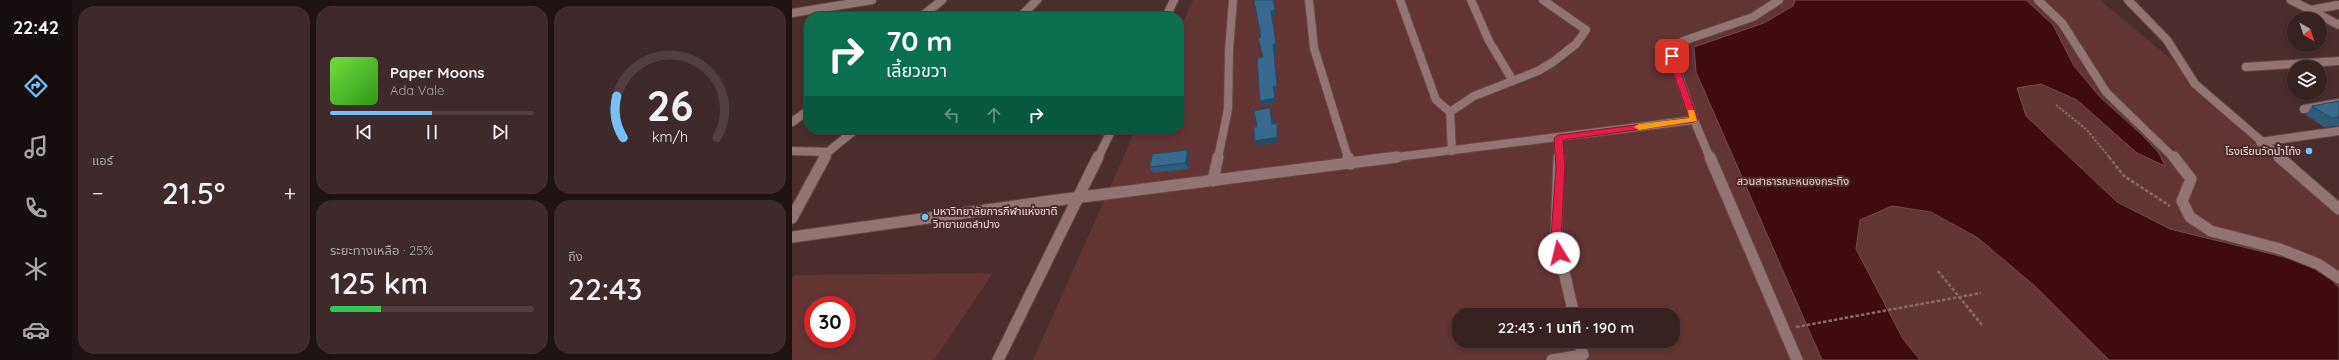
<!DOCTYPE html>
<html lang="th">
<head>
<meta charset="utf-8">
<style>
  body { margin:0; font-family:Quicksand,"Noto Sans Thai",sans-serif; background:#3e2a2a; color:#f1f3f6; height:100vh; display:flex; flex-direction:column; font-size:15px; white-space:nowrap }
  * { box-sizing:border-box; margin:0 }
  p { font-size:13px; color:#aaa4a5 }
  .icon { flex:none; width:22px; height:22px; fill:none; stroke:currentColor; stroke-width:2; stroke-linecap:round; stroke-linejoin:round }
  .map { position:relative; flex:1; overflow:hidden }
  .sheet { display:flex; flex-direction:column; gap:6px; padding:6px; background:#1e1313; width:720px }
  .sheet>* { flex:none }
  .banner { position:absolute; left:12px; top:12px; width:380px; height:122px; border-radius:16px; box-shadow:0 2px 6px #0003,0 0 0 1px #513f40; background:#0b6e4f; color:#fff; overflow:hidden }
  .needle { width:26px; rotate:141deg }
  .tools { position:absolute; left:1495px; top:12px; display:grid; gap:8px }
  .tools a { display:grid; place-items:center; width:40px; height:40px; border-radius:50%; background:#372222; box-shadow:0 2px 6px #0003,0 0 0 1px #513f40; font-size:20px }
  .speed { position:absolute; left:12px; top:296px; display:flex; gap:8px; font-size:20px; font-weight:700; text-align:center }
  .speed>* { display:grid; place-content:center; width:52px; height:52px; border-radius:50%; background:#372222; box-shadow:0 2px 6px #0003,0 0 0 1px #513f40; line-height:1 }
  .speed .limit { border:6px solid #d22; background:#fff; color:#111 }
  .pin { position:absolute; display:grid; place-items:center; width:34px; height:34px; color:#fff; margin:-17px; border-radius:8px; box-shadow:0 2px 6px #0006 }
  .me { position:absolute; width:44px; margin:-22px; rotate:351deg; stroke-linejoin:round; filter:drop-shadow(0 0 3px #0008) }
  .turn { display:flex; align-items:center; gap:14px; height:84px; padding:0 16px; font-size:18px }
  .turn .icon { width:52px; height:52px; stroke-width:2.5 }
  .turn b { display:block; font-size:28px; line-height:34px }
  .lanes { display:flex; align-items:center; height:38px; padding:0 16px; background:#0003; justify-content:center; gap:20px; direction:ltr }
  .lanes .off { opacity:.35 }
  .big { font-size:30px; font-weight:600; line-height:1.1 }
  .sheet .widget { flex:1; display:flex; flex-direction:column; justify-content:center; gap:6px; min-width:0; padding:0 14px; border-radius:16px; background:#3e2a2a }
  .sheet .dial { align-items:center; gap:0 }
  .dial svg { height:104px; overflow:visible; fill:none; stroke:#513f40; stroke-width:7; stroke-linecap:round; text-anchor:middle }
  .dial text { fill:#f1f3f6; stroke:none }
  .song { display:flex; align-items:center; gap:12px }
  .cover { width:48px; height:48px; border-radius:6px; background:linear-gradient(135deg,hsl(100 70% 55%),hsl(110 70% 35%)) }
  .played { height:4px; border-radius:2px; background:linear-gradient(90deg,#76c0f7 50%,#513f40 50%) }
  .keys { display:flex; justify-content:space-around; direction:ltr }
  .heat { display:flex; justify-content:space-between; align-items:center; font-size:22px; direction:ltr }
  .charge { height:6px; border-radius:3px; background:linear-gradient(90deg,#34c759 25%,#513f40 0) }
  .sheet .tiles { flex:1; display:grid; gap:6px; grid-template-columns:repeat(3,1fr) }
  .widget:first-child { grid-row:span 2 }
  .trip { position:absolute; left:660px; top:308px; width:228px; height:40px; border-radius:16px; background:#372222; box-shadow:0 2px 6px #0003,0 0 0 1px #513f40; font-weight:600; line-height:40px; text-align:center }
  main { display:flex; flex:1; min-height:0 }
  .tabs { display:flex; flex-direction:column; width:72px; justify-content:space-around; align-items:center; background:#160e0e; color:#aaa4a5 }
  .tabs .icon { width:28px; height:28px }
  .tabs .on { color:#76c0f7 }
  .tabs b { font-size:18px; color:#f1f3f6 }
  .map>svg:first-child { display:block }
</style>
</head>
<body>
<main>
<nav class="tabs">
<b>22:42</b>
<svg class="icon on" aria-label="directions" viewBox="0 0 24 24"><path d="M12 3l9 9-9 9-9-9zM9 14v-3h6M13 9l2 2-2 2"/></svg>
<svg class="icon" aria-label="music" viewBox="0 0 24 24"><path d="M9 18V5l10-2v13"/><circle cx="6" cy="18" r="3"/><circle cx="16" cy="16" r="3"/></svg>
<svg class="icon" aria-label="phone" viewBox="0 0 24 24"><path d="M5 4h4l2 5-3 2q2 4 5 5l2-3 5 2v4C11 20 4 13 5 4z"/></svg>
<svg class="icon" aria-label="climate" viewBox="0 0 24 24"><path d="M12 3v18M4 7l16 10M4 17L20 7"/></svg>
<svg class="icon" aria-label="car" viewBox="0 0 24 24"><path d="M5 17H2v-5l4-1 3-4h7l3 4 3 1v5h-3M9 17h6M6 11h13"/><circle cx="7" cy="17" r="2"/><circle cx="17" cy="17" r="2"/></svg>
</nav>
<section class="sheet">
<div class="tiles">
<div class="widget"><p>แอร์</p>
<div class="heat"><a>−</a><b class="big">21.5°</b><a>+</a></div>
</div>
<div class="widget">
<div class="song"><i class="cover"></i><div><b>Paper Moons</b><p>Ada Vale</p></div></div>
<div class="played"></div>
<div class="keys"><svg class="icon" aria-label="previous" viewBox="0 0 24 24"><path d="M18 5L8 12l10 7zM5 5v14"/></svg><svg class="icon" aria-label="pause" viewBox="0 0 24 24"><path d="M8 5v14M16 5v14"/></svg><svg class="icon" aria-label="next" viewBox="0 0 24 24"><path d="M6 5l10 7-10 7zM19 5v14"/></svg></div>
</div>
<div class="widget dial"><svg viewBox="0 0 100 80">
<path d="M14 69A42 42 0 1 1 86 69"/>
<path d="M14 69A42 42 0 0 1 9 37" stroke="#76c0f7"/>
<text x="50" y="56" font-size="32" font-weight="700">26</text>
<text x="50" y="72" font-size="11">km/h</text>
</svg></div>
<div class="widget"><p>ระยะทางเหลือ · 25%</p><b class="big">125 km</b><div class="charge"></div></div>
<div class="widget"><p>ถึง</p><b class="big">22:43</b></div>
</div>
</section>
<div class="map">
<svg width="1547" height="360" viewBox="0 0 1547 360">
  <rect width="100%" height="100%" fill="#492e2d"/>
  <g fill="#623433" fill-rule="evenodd">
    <path d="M401 0H1308L1547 200V360H241L344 129H387V31ZM667 315H881V341H667Z"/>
    <path d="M201 273 142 360H0V277L2 275ZM21 305H55V339H21Z"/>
  </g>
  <polygon fill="#3f0b0e" stroke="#73494b" points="1003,0 1234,0 1261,25 1282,66 1308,97 1350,135 1367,153 1373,166 1345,153 1285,100 1249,84 1225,88 1234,116 1325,202 1378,229 1504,260 1534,274 1547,288 1547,360 1317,360 1244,287 1186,238 1139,212 1100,206 1068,220 1064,249 1111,339 1128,360 1030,360 904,72 902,47 972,23 1001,6"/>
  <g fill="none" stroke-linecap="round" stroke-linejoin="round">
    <g stroke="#634a49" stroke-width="10">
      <g id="minor-far1">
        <polyline points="517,0 522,48 556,158"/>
        <polyline points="608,0 644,100 658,112"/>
        <polyline points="679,0 697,41 721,81"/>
        <polyline points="1246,0 1270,23 1314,92 1382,158"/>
        <polyline points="1336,0 1375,40 1403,84 1489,158"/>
        <polyline points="1499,0 1547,25"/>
        <polyline points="1518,10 1547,5"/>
        <polyline points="0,13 80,0"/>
        <polyline points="129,17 150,0"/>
        <polyline points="228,17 245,0"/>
        <polyline points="374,17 382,0"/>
        <polyline points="1454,67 1547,61"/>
        <polyline points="1512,109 1547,103"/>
        <polyline points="0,122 17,110"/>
        <polyline points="766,138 767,158"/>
        <polyline points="1468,142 1547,131"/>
        <polyline points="0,151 36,152 33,158"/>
        <polyline points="660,151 658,112 682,96 746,71 761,62 784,44 794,30 751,0"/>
        <polyline points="36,152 64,129"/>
        <polyline points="306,158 320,129"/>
        <polyline points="426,158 436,109 437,51 441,0"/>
        <polyline points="597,158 902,120"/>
        <polyline points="918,158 902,120 880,56 891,41 961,17 987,0"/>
      </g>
    </g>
    <g stroke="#634a49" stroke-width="13">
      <g id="minor">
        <polyline points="556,157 558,164"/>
        <polyline points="767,157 764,237 782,315"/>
        <polyline points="918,157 1005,360"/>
        <polyline points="1382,157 1399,179 1390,201 1398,217 1419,231 1488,249 1526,264 1547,278"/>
        <polyline points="1487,157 1547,209"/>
        <polyline points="421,181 426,157"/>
        <polyline points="0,218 33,157"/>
        <polyline points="0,237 258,201 605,157"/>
        <polyline points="206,360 306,157"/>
        <polyline points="760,360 791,355 787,341"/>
      </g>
    </g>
    <polyline stroke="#836b6a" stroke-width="2" stroke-dasharray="2.5 1.5" stroke-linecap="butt" points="1264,105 1295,130 1318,158"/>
    <g stroke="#836b6a" stroke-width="2.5" stroke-dasharray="3.5 2" stroke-linecap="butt">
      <polyline points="1317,157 1332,176 1378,206"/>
      <polyline points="1146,271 1190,325"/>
      <polyline points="1004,327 1189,293"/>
    </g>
    <use href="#minor-far1" stroke="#927573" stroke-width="8"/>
    <use href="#minor" stroke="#927573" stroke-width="11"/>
  </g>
  <g fill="#305b7b">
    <polygon points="1547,101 1547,126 1532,127 1514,115 1520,106"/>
    <polygon points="396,150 398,156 396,169 361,173 358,167"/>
  </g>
  <g fill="#274a64">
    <polygon points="481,0 484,15 480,16 485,49 483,49 486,91 482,92 484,103 469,106 468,101 481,87 481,44 479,11"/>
    <polygon points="478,108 480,113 482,129 480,124"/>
    <polygon points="485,124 486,129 487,142 464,146 463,141"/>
    <polygon points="396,150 398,156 396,169 393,163"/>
  </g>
  <g fill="#386a8f" stroke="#274a64">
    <polygon points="462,0 481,0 483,10 479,11 484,44 481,44 485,86 481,87 483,98 468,101 465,58 471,57 466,38 469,37"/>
    <polygon points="1547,101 1547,117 1539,118 1520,106"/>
    <polygon points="478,108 480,124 485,124 485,137 463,141 462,127 465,127 462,111"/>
    <polygon points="396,150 393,163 358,167 360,154"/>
  </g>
  <polygon fill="#e11d48" stroke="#92132f" points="880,54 883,56 906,120 902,122 771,140 773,167 769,237 772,253 767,256 764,255 759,237 764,167 762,138 766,135 897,118 876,56"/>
  <polygon fill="#f59e0b" points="896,110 902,110 905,121 847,130 842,127 847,124 897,118"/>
  <g fill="#76c0f7" stroke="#492e2d" stroke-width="1.5">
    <circle cx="1517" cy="151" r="4"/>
    <circle cx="133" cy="217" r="4"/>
  </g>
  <g text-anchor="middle" stroke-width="4" stroke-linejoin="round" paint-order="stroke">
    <g font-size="11" fill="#eddbda" stroke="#492e2d" text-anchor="end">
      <text x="1509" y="155">โรงเรียนวัดน้ำโท้ง</text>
      <text x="141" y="215" text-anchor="start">มหาวิทยาลัยการกีฬาแห่งชาติ<tspan x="141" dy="13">วิทยาเขตลำปาง</tspan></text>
    </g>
    <g font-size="11" fill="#f3ccca" stroke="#492e2d">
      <text x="1001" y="185">สวนสาธารณะหนองกระทิง</text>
    </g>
  </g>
</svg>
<div class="tools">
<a><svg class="needle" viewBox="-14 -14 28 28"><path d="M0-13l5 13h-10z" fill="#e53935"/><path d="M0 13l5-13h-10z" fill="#aaa4a5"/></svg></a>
<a><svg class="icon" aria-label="layers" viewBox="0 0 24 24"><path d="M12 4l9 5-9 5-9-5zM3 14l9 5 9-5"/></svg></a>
</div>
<div class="speed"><div class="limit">30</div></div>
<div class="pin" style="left:880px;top:56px;background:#d93025"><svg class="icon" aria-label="arrive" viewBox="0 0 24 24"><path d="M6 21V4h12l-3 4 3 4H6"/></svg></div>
<svg class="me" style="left:767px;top:253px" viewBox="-20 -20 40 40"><circle r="19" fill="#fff"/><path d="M0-13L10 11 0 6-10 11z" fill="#e11d48"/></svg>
<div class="trip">22:43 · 1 นาที · 190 m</div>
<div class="banner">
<div class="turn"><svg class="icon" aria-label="right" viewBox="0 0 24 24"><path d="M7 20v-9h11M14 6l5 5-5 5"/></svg><div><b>70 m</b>เลี้ยวขวา</div></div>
<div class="lanes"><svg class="icon off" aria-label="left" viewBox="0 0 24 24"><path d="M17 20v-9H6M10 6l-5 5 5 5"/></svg><svg class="icon off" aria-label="ahead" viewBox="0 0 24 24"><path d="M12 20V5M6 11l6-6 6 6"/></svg><svg class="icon" aria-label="right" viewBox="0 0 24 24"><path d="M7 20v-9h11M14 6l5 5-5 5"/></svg></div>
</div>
</div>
</main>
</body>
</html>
